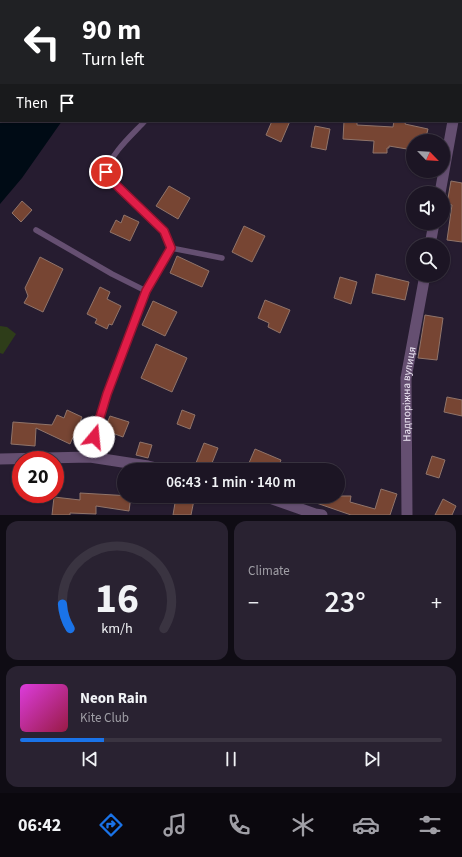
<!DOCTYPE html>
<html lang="en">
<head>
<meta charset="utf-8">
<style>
  body { margin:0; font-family:"Source Sans 3",sans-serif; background:#292231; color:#f1f3f6; height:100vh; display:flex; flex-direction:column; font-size:15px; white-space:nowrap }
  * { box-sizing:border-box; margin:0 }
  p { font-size:13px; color:#a09fa6 }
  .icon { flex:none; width:22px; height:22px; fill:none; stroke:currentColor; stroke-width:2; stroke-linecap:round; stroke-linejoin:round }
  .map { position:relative; height:515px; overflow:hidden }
  .sheet { display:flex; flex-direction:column; gap:6px; padding:6px; background:#0f0c14; flex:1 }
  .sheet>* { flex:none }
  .top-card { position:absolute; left:0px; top:0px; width:462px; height:122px; box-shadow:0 1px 3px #0004,0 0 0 1px #3a3441; background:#202124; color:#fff; overflow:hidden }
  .needle { width:26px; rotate:115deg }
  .fabs { position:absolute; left:406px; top:134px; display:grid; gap:8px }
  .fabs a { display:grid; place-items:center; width:44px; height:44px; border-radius:50%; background:#1c1524; box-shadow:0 1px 3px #0004,0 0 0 1px #3a3441; font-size:20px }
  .speed { position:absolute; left:12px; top:451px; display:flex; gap:8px; font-size:20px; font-weight:700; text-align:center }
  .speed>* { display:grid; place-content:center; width:52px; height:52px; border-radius:50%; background:#1c1524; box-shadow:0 1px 3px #0004,0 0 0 1px #3a3441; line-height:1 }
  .speed .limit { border:6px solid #d22; background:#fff; color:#111 }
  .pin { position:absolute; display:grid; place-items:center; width:34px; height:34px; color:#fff; margin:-17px; border:2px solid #fff; border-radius:50%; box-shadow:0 1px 4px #0007 }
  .me { position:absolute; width:44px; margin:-22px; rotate:17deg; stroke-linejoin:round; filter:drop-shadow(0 0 3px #0008) }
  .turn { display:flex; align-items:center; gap:14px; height:84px; padding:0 16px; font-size:18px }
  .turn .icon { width:52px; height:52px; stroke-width:2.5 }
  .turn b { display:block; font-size:28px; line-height:34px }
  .then { display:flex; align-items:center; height:38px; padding:0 16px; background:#0003; gap:8px; font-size:15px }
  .big { font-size:30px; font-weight:600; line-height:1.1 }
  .sheet .card { flex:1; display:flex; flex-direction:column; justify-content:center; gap:6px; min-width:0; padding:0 14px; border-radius:12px; background:#292231 }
  .sheet .dial { align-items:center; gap:0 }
  .dial svg { height:104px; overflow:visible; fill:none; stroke:#3a3441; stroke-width:7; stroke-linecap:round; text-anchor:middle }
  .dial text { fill:#f1f3f6; stroke:none }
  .song { display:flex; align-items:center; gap:12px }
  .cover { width:48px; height:48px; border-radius:6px; background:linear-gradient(135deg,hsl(300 70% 55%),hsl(340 70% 35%)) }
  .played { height:4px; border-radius:2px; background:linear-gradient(90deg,#1a73e8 20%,#3a3441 20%) }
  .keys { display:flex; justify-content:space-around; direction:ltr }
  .heat { display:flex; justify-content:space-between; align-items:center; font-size:22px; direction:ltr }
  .sheet .tiles { flex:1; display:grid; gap:6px; grid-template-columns:1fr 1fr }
  .card:last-child { grid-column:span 2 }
  .trip { position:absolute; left:117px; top:463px; width:228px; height:40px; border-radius:20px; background:#1c1524; box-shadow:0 1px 3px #0004,0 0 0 1px #3a3441; font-weight:600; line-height:40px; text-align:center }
  .tabs { display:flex; height:64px; justify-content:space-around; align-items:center; background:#0b080e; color:#a09fa6 }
  .tabs .icon { width:28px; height:28px }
  .tabs .current { color:#1a73e8 }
  .tabs b { font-size:18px; color:#f1f3f6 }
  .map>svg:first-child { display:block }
</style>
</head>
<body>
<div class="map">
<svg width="462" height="515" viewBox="0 0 462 515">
  <rect width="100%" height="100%" fill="#261c30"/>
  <polygon fill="#2e3d19" points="0,326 7,327 16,334 3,354 0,353"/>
  <polygon fill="#000b15" points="0,0 144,0 143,1 1,1 1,121 62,121 22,178 0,204"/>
  <g fill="#774533" stroke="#90746a">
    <polygon points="272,121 290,121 281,142 266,135"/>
    <polygon points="344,121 357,121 357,125 393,127 394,121 406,121 405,124 428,129 425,141 413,141 413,150 389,146 389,148 387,148 387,153 373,153 374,141 343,139"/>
    <polygon points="315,126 330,129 326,150 311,147"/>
    <polygon points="451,181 462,183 462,242 447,240 452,205 447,204"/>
    <polygon points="169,186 190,198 178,219 156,206"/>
    <polygon points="22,201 32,210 21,222 12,213"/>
    <polygon points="124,215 139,222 130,241 110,232 116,220 121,223"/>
    <polygon points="244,226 265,236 252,262 232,252"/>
    <polygon points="177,256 209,271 202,287 170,273"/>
    <polygon points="40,257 63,269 43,312 24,303 28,296 25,288"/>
    <polygon points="376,274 409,282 405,300 372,293"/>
    <polygon points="340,277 357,282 351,304 334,298"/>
    <polygon points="100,287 110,292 107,299 121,306 112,325 109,324 107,329 95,323 97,319 87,314"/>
    <polygon points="265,300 290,310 280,333 268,327 269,323 258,318"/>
    <polygon points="153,301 177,312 165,336 142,325"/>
    <polygon points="425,315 443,318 437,360 418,358"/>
    <polygon points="156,344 187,358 172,392 141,378"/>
    <polygon points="447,397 462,400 462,416 444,412"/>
    <polygon points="67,410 82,417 70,444 36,428 35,446 11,444 13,422 52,425 57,415 64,418"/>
    <polygon points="182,410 195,415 190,429 177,424"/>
    <polygon points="110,416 129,422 123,437 104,430"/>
    <polygon points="140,442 152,445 148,458 136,455"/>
    <polygon points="204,443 218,448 210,468 196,463"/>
    <polygon points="255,449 281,460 277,470 264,470 249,463"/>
    <polygon points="432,456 445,460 439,478 426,474"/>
    <polygon points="381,489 397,494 390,515 351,515 302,498 302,496 351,496 350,502 375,509"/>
    <polygon points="80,493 131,496 129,511 96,506 96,514 70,513 70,515 52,515 54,497 80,500"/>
    <polygon points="176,497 194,500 191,515 173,515"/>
    <polygon points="443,499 456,506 452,515 435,515"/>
  </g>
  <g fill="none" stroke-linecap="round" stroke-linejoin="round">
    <g stroke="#654f71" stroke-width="5.5">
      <polyline points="36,230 112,274 146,291"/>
      <polyline points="171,248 222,258"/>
      <path d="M90 457 94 437 107 394 146 291 171 248 164 231 111 180 106 173C110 154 132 135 145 121"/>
    </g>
    <g stroke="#654f71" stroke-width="11">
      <polyline points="302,0 304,1"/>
      <polyline points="461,79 462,79"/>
      <polyline points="461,95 462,92"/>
      <polyline points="461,116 462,115"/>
      <polyline points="440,193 453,121"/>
      <polyline points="430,245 434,223"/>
      <polyline points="0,459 90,457 148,466 165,470"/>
      <polyline points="264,496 315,514 322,515"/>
      <path id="s1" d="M407 515 406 378 425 275"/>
    </g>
  </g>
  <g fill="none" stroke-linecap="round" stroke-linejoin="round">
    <g stroke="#92132f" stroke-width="10">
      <polyline id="route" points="94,437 107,394 146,291 171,248 164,231 111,180 106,173 106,172"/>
    </g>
    <use href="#route" stroke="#e11d48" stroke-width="7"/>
  </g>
  <g text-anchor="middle" stroke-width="4" stroke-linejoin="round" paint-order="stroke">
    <g font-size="11" fill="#ede7f4" stroke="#1d1326">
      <text dy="4" stroke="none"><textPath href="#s1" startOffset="121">Надпоріжна вулиця</textPath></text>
    </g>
  </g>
</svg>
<div class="fabs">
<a><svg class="needle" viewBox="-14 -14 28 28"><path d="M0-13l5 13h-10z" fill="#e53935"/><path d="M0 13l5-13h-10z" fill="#a09fa6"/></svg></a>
<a><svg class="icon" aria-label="sound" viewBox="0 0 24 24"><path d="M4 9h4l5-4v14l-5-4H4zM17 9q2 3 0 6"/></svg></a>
<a><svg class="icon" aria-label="search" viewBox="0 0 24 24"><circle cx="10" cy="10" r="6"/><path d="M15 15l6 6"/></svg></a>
</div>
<div class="speed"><div class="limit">20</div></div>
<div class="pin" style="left:106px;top:172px;background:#d93025"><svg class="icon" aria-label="arrive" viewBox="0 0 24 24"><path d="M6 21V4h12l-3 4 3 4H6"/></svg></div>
<svg class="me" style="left:94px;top:437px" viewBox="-20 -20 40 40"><circle r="19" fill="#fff"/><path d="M0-13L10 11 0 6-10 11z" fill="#e11d48"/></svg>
<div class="trip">06:43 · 1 min · 140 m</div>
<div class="top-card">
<div class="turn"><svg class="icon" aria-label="left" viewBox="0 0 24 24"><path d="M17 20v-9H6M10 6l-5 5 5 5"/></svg><div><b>90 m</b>Turn left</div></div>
<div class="then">Then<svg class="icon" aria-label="arrive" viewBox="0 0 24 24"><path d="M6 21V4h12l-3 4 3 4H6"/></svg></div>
</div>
</div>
<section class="sheet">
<div class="tiles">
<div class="card dial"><svg viewBox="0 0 100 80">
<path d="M14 69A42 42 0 1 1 86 69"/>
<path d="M14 69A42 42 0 0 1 8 50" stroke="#1a73e8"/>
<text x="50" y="56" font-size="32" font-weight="700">16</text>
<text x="50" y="72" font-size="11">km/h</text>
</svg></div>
<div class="card"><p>Climate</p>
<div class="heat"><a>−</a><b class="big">23°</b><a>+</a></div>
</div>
<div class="card">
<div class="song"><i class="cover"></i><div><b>Neon Rain</b><p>Kite Club</p></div></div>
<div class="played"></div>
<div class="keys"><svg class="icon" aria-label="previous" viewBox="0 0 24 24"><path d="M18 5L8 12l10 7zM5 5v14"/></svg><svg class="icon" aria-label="pause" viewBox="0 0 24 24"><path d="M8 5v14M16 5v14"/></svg><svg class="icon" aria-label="next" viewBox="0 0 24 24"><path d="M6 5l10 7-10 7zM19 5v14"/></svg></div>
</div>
</div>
</section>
<nav class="tabs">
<b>06:42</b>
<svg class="icon current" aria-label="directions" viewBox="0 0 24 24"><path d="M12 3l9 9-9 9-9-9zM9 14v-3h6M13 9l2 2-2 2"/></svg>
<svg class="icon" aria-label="music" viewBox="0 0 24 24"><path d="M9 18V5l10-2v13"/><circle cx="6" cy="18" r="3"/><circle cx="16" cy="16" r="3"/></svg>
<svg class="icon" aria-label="phone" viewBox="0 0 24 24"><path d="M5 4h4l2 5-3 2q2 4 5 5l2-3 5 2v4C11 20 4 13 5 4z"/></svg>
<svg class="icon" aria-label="climate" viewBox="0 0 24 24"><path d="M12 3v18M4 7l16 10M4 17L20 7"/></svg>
<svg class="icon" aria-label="car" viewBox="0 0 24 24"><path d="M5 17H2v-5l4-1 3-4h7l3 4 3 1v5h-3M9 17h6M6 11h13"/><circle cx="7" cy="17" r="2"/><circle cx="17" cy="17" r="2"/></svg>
<svg class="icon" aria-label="filters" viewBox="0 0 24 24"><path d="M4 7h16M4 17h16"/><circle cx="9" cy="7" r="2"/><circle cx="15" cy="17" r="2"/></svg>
</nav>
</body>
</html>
